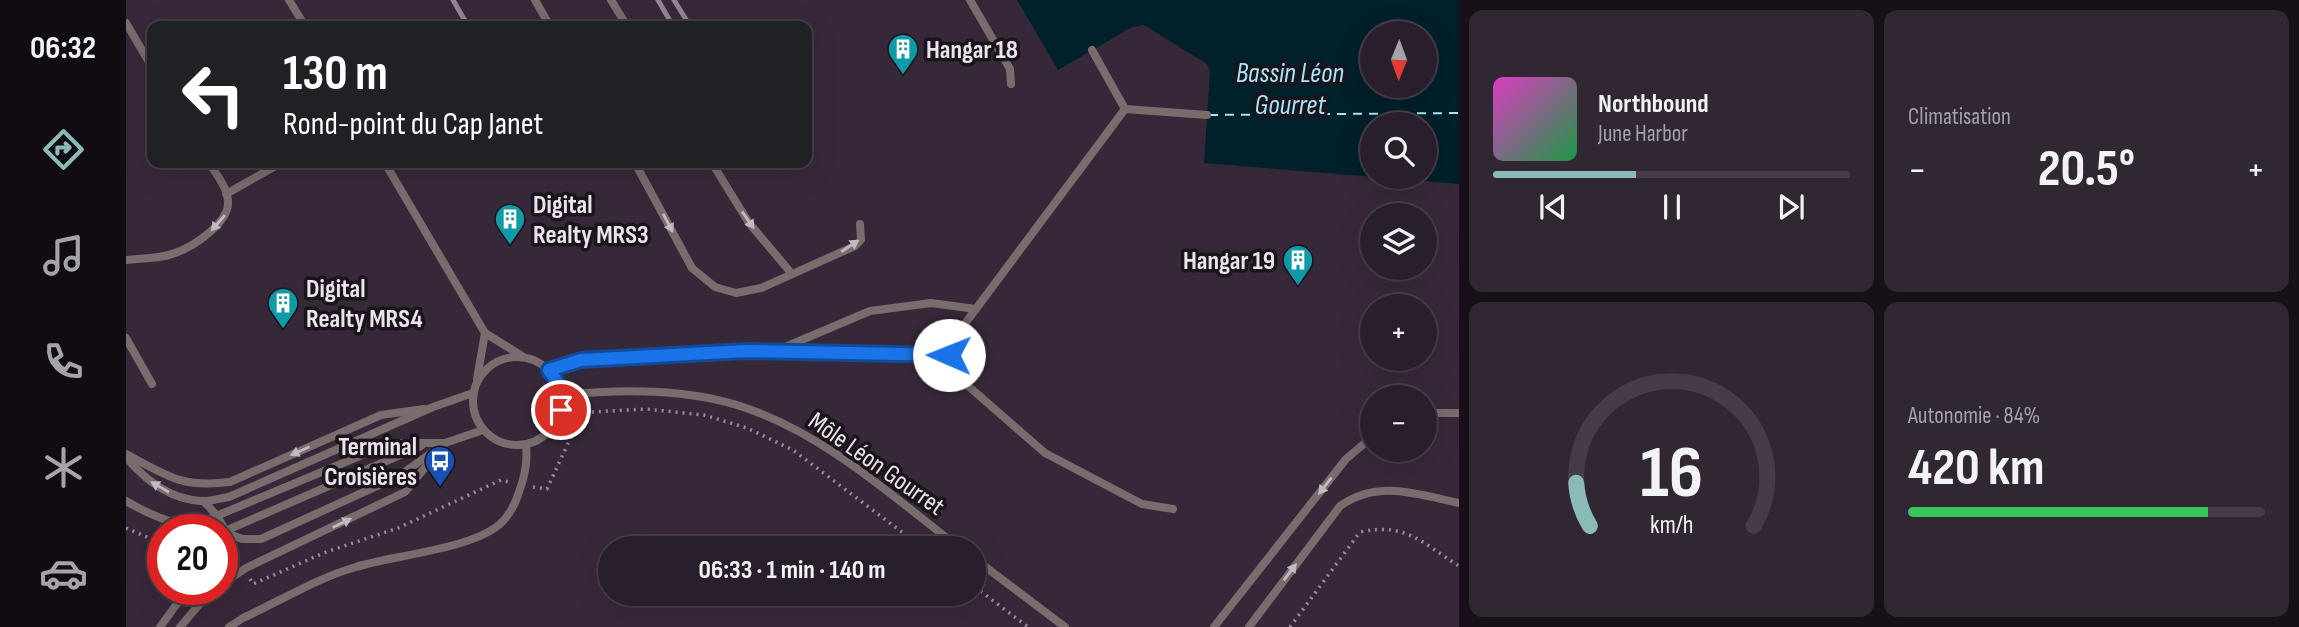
<!DOCTYPE html>
<html lang="fr">
<head>
<meta charset="utf-8">
<style>
  body { margin:0; font-family:"Sofia Sans Condensed",sans-serif; background:#312733; color:#f1f3f6; height:100vh; display:flex; flex-direction:column; font-size:26px; white-space:nowrap }
  * { box-sizing:border-box; margin:0 }
  p { font-size:23px; color:#a5a2a9 }
  .icon { flex:none; width:38px; height:38px; fill:none; stroke:currentColor; stroke-width:2; stroke-linecap:round; stroke-linejoin:round }
  .map { position:relative; flex:1; overflow:hidden }
  .side { display:flex; flex-direction:column; gap:10px; padding:10px; background:#171018; width:840px }
  .side>* { flex:none }
  .hud { position:absolute; left:21px; top:21px; width:665px; height:147px; border-radius:14px; box-shadow:0 7px 28px #0002,0 0 0 2px #453c47; background:#202124; color:#fff; overflow:hidden }
  .needle { width:46px; rotate:181deg }
  .controls { position:absolute; left:1234px; top:21px; display:grid; gap:14px }
  .controls a { display:grid; place-items:center; width:77px; height:77px; border-radius:50%; background:#291e2b; box-shadow:0 7px 28px #0002,0 0 0 2px #453c47; font-size:35px }
  .speed { position:absolute; left:21px; top:514px; display:flex; gap:14px; font-size:35px; font-weight:700; text-align:center }
  .speed>* { display:grid; place-content:center; width:91px; height:91px; border-radius:50%; background:#291e2b; box-shadow:0 7px 28px #0002,0 0 0 2px #453c47; line-height:1 }
  .speed .limit { border:10px solid #d22; background:#fff; color:#111 }
  .pin { position:absolute; display:grid; place-items:center; width:60px; height:60px; color:#fff; margin:-30px; border:4px solid #fff; border-radius:50%; box-shadow:0 2px 7px #0007 }
  .me { position:absolute; width:77px; margin:-38px; rotate:271deg; stroke-linejoin:round; filter:drop-shadow(0 0 5px #0008) }
  .turn { display:flex; align-items:center; gap:24px; height:147px; padding:0 21px; font-size:32px }
  .turn .icon { width:91px; height:91px; stroke-width:2.5 }
  .turn b { display:block; font-size:49px; line-height:60px }
  .big { font-size:52px; font-weight:700; line-height:1.1 }
  .side .tile { flex:1; display:flex; flex-direction:column; justify-content:center; gap:10px; min-width:0; padding:0 24px; border-radius:14px; background:#312733 }
  .side .dial { align-items:center; gap:0 }
  .dial svg { height:182px; overflow:visible; fill:none; stroke:#453c47; stroke-width:7; stroke-linecap:round; text-anchor:middle }
  .dial text { fill:#f1f3f6; stroke:none }
  .song { display:flex; align-items:center; gap:21px }
  .cover { width:84px; height:84px; border-radius:10px; background:linear-gradient(135deg,hsl(310 70% 55%),hsl(140 70% 35%)) }
  .played { height:7px; border-radius:4px; background:linear-gradient(90deg,#8bbbb9 40%,#453c47 40%) }
  .keys { display:flex; justify-content:space-around; direction:ltr }
  .heat { display:flex; justify-content:space-between; align-items:center; font-size:38px; direction:ltr }
  .charge { height:10px; border-radius:5px; background:linear-gradient(90deg,#34c759 84%,#453c47 0) }
  .side .tiles { flex:1; display:grid; gap:10px; grid-template-columns:repeat(2,1fr) }
  .trip { position:absolute; left:472px; top:536px; width:388px; height:70px; border-radius:35px; background:#291e2b; box-shadow:0 7px 28px #0002,0 0 0 2px #453c47; font-weight:700; line-height:70px; text-align:center }
  main { display:flex; flex:1; min-height:0 }
  .dock { display:flex; flex-direction:column; width:126px; justify-content:space-around; align-items:center; background:#100c11; color:#a5a2a9 }
  .dock .icon { width:49px; height:49px }
  .dock .on { color:#8bbbb9 }
  .dock b { font-size:32px; color:#f1f3f6 }
  .map>svg:first-child { display:block }
</style>
</head>
<body>
<main>
<nav class="dock">
<b>06:32</b>
<svg class="icon on" aria-label="directions" viewBox="0 0 24 24"><path d="M12 3l9 9-9 9-9-9zM9 14v-3h6M13 9l2 2-2 2"/></svg>
<svg class="icon" aria-label="music" viewBox="0 0 24 24"><path d="M9 18V5l10-2v13"/><circle cx="6" cy="18" r="3"/><circle cx="16" cy="16" r="3"/></svg>
<svg class="icon" aria-label="phone" viewBox="0 0 24 24"><path d="M5 4h4l2 5-3 2q2 4 5 5l2-3 5 2v4C11 20 4 13 5 4z"/></svg>
<svg class="icon" aria-label="climate" viewBox="0 0 24 24"><path d="M12 3v18M4 7l16 10M4 17L20 7"/></svg>
<svg class="icon" aria-label="car" viewBox="0 0 24 24"><path d="M5 17H2v-5l4-1 3-4h7l3 4 3 1v5h-3M9 17h6M6 11h13"/><circle cx="7" cy="17" r="2"/><circle cx="17" cy="17" r="2"/></svg>
</nav>
<div class="map">
<svg width="1333" height="627" viewBox="0 0 1333 627">
  <rect width="100%" height="100%" fill="#372839"/>
  <path fill="#00202a" fill-rule="evenodd" d="M891 0H1333V184L1078 163 1084 72 1081 64 1018 25 1006 27 932 70ZM1246 33H1298V86H1246ZM1246 124H1298V177H1246Z"/>
  <g fill="none" stroke-linecap="round" stroke-linejoin="round">
    <polyline stroke="#a7e5fb" stroke-width="2" stroke-dasharray="9 7" stroke-linecap="butt" points="1083,115 1333,113"/>
    <g stroke="#988c9a" stroke-width="3.5" stroke-dasharray="2 5" stroke-linecap="butt">
      <polyline points="407,487 421,489 449,428 464,412 520,409 578,415 621,428 667,450 797,548"/>
      <polyline points="0,528 37,544"/>
      <polyline points="124,579 127,584 200,552 272,528 375,480 383,482"/>
      <polyline points="849,587 902,627"/>
      <path d="M1164 627 1234 532C1280 522 1296 543 1333 566"/>
    </g>
    <g stroke="#786c6c" stroke-width="8">
      <polyline points="163,0 179,26"/>
      <polyline points="409,0 421,21 428,26"/>
      <polyline points="485,0 501,26"/>
      <polyline points="844,0 884,69 885,84"/>
      <polyline points="0,23 26,67"/>
      <polyline points="966,50 999,109"/>
      <polyline points="259,163 359,333 396,356"/>
      <polyline points="509,163 566,268 589,287 610,293 635,288 729,246 735,240 734,224"/>
      <polyline points="586,163 623,223 666,274"/>
      <polyline points="100,194 155,163"/>
      <path d="M0 260C15 258 35 259 49 253 67 247 103 223 102 202 102 188 90 174 83 163"/>
      <polyline points="0,338 26,384"/>
      <polyline points="652,350 744,311 805,303 850,309"/>
      <circle cx="391" cy="401" r="44"/>
      <polyline points="423,370 455,360 619,350 823,355"/>
      <polyline points="351,379 359,333"/>
      <path d="M435 395C496 389 562 388 620 408 701 436 767 497 834 548"/>
      <polyline points="1298,413 1333,413"/>
      <path d="M0 454C42 476 55 488 104 482L255 415 298 409"/>
      <path d="M0 457C19 480 44 499 75 501 84 502 94 498 103 497L307 407 347 393"/>
      <path d="M0 501C34 521 55 526 94 530"/>
      <path d="M77 501C90 513 108 533 96 552"/>
      <polyline points="1047,509 1016,504 919,453 833,378 823,355 829,337 999,109 1081,115"/>
      <polyline points="64,527 265,443 319,443 357,430"/>
      <polyline points="96,531 116,539 135,539 273,476 308,451"/>
      <polyline points="99,531 295,446"/>
      <polyline points="849,559 939,627"/>
      <polyline points="96,584 120,568 279,492 319,443"/>
      <polyline points="34,627 61,590"/>
      <polyline points="54,627 78,599 89,590"/>
      <path d="M103 627 117 618C154 601 191 578 230 567 267 555 353 549 378 520 384 513 390 502 393 492 399 476 402 462 400 445"/>
      <polyline points="1088,627 1220,459 1246,437"/>
      <path d="M1123 627 1214 506C1252 479 1291 494 1333 503"/>
    </g>
    <g stroke="#918593" stroke-width="5">
      <polyline points="327,0 342,26"/>
      <polyline points="532,0 547,26"/>
      <polyline points="548,0 564,26"/>
    </g>
  </g>
  <defs><path id="oneway-solid" d="M-6-.8H1V-3.2L6.5 0L1 3.2V.8H-6Z" transform="scale(1.75)"/></defs>
  <g fill="#c3b9c0">
    <use href="#oneway-solid" transform="translate(622 220) rotate(55)"/>
    <use href="#oneway-solid" transform="translate(92 223) rotate(131)"/>
    <use href="#oneway-solid" transform="translate(542 223) rotate(62)"/>
    <use href="#oneway-solid" transform="translate(724 246) rotate(-33)"/>
    <use href="#oneway-solid" transform="translate(174 451) rotate(156)"/>
    <use href="#oneway-solid" transform="translate(1199 486) rotate(128)"/>
    <use href="#oneway-solid" transform="translate(34 487) rotate(-150)"/>
    <use href="#oneway-solid" transform="translate(216 523) rotate(-26)"/>
    <use href="#oneway-solid" transform="translate(1164 572) rotate(-53)"/>
  </g>
  <g fill="none" stroke-linecap="round" stroke-linejoin="round">
    <g stroke="#114b97" stroke-width="18">
      <path id="route" d="M435 410C436 393 433 383 423 370L455 360 619 351 823 355"/>
    </g>
    <use href="#route" stroke="#1a73e8" stroke-width="12"/>
  </g>
  <defs>
    <g id="building-pin" transform="scale(1.575)"><path d="M0 17L-7.5 6A9.5 9.5 0 1 1 7.5 6Z" fill="#0f9aa8" stroke="#1a141b"/><path d="M-4-6H4V6H1V3H-1V6H-4ZM-2.5-4.3h1.7v1.8h-1.7ZM.8-4.3h1.7v1.8H.8ZM-2.5-1h1.7V.8h-1.7ZM.8-1h1.7V.8H.8Z" fill="#fff"/></g>
    <g id="bus-pin" transform="scale(1.575)"><path d="M0 17L-7.5 6A9.5 9.5 0 1 1 7.5 6Z" fill="#1a4fb4" stroke="#1a141b"/><path d="M-5-6H5V4H4V6H2V4H-2V6H-4V4H-5ZM-3.5-4V0h7V-4ZM-3.5 1.2v1.5H-2V1.2ZM2 1.2v1.5H3.5V1.2Z" fill="#fff"/></g>
  </defs>
  <g fill-rule="evenodd">
    <use href="#building-pin" x="777" y="49"/>
    <use href="#building-pin" x="384" y="219"/>
    <use href="#building-pin" x="1172" y="260"/>
    <use href="#building-pin" x="157" y="303"/>
    <use href="#bus-pin" x="314" y="461"/>
  </g>
  <g text-anchor="middle" stroke-width="7" stroke-linejoin="round" paint-order="stroke">
    <g font-size="26" font-weight="bold" fill="#ece3ee" stroke="#1a141b" text-anchor="start">
      <text x="800" y="58">Hangar 18</text>
      <text x="407" y="213">Digital<tspan x="407" dy="30">Realty MRS3</tspan></text>
      <text x="1149" y="269" text-anchor="end">Hangar 19</text>
      <text x="180" y="297">Digital<tspan x="180" dy="30">Realty MRS4</tspan></text>
      <text x="291" y="455" text-anchor="end">Terminal<tspan x="291" dy="30">Croisières</tspan></text>
    </g>
    <g font-size="26" fill="#ece3ee" stroke="#1a141b">
      <text transform="translate(751 463) rotate(35)" y="9">Môle Léon Gourret</text>
    </g>
    <g font-size="28" font-style="italic" fill="#a7e5fb" stroke="#1a141b">
      <text x="1164" y="82">Bassin Léon<tspan x="1164" dy="32">Gourret</tspan></text>
    </g>
  </g>
</svg>
<div class="controls">
<a><svg class="needle" viewBox="-14 -14 28 28"><path d="M0-13l5 13h-10z" fill="#e53935"/><path d="M0 13l5-13h-10z" fill="#a5a2a9"/></svg></a>
<a><svg class="icon" aria-label="search" viewBox="0 0 24 24"><circle cx="10" cy="10" r="6"/><path d="M15 15l6 6"/></svg></a>
<a><svg class="icon" aria-label="layers" viewBox="0 0 24 24"><path d="M12 4l9 5-9 5-9-5zM3 14l9 5 9-5"/></svg></a>
<a>+</a>
<a>−</a>
</div>
<div class="speed"><div class="limit">20</div></div>
<div class="pin" style="left:435px;top:410px;background:#d93025"><svg class="icon" aria-label="arrive" viewBox="0 0 24 24"><path d="M6 21V4h12l-3 4 3 4H6"/></svg></div>
<svg class="me" style="left:823px;top:355px" viewBox="-20 -20 40 40"><circle r="19" fill="#fff"/><path d="M0-13L10 11 0 6-10 11z" fill="#1a73e8"/></svg>
<div class="trip">06:33 · 1 min · 140 m</div>
<div class="hud">
<div class="turn"><svg class="icon" aria-label="left" viewBox="0 0 24 24"><path d="M17 20v-9H6M10 6l-5 5 5 5"/></svg><div><b>130 m</b>Rond-point du Cap Janet</div></div>
</div>
</div>
<section class="side">
<div class="tiles">
<div class="tile">
<div class="song"><i class="cover"></i><div><b>Northbound</b><p>June Harbor</p></div></div>
<div class="played"></div>
<div class="keys"><svg class="icon" aria-label="previous" viewBox="0 0 24 24"><path d="M18 5L8 12l10 7zM5 5v14"/></svg><svg class="icon" aria-label="pause" viewBox="0 0 24 24"><path d="M8 5v14M16 5v14"/></svg><svg class="icon" aria-label="next" viewBox="0 0 24 24"><path d="M6 5l10 7-10 7zM19 5v14"/></svg></div>
</div>
<div class="tile"><p>Climatisation</p>
<div class="heat"><a>−</a><b class="big">20.5°</b><a>+</a></div>
</div>
<div class="tile dial"><svg viewBox="0 0 100 80">
<path d="M14 69A42 42 0 1 1 86 69"/>
<path d="M14 69A42 42 0 0 1 8 50" stroke="#8bbbb9"/>
<text x="50" y="56" font-size="32" font-weight="700">16</text>
<text x="50" y="72" font-size="11">km/h</text>
</svg></div>
<div class="tile"><p>Autonomie · 84%</p><b class="big">420 km</b><div class="charge"></div></div>
</div>
</section>
</main>
</body>
</html>
